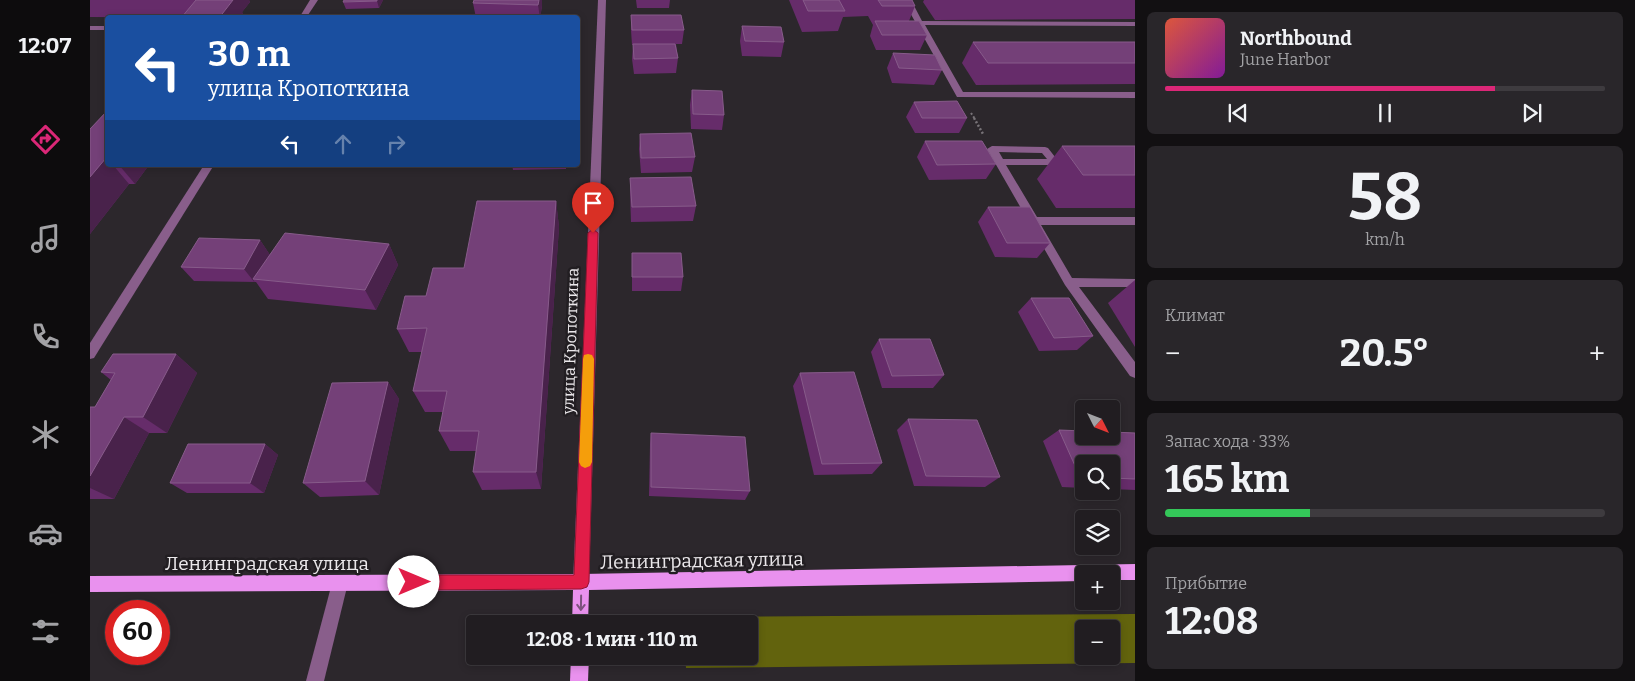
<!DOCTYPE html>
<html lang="ru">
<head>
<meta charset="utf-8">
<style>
  body { margin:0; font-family:Bitter,serif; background:#29262a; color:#f1f3f6; height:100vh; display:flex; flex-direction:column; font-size:19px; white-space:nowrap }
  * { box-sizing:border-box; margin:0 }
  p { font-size:16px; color:#a2a2a5 }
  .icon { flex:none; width:28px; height:28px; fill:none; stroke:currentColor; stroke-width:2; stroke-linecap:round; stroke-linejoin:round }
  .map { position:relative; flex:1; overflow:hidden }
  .panel { display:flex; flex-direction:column; gap:12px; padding:12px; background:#121012; width:500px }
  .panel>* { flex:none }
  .banner { position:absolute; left:15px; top:15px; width:475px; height:152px; border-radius:5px; box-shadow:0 2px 8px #0003,0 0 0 1px #3e3b3f; background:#1a4fa0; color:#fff; overflow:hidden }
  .needle { width:32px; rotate:132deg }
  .tools { position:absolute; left:985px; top:400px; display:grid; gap:10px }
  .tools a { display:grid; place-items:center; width:45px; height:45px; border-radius:5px; background:#211d21; box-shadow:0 2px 8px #0003,0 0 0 1px #3e3b3f; font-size:25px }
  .speed { position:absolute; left:15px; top:600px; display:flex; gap:10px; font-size:25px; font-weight:700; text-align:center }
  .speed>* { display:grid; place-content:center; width:65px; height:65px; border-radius:50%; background:#211d21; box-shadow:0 2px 8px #0003,0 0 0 1px #3e3b3f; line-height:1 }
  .speed .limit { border:8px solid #d22; background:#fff; color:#111 }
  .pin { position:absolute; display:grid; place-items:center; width:42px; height:42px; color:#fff; margin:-51px -21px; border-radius:50% 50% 50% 0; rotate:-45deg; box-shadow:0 0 5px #0007 }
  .pin .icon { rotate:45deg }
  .me { position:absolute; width:55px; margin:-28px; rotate:90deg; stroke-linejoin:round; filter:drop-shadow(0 0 4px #0008) }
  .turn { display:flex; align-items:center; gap:18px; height:105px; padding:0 20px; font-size:22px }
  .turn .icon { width:65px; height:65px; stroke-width:2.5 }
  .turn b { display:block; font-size:35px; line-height:42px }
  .lanes { display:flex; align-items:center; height:48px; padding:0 20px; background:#0003; justify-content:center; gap:25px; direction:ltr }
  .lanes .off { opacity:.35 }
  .big { font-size:38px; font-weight:700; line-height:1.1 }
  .panel .widget { flex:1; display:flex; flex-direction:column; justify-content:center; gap:8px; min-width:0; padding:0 18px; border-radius:8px; background:#29262a }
  .panel .dial { align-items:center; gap:0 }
  .dial b { font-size:65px; line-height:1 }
  .song { display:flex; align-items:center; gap:15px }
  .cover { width:60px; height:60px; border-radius:8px; background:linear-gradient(135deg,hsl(10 70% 55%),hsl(290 70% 35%)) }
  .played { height:5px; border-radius:2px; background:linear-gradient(90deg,#db2777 75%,#3e3b3f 75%) }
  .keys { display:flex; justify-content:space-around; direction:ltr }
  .heat { display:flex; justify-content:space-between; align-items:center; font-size:28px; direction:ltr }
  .charge { height:8px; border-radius:4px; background:linear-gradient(90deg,#34c759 33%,#3e3b3f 0) }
  .trip { position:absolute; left:376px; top:615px; width:292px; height:50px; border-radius:5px; background:#211d21; box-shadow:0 2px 8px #0003,0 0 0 1px #3e3b3f; font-weight:700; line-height:50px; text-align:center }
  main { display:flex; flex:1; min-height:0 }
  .tabs { display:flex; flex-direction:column; width:90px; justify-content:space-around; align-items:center; background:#0d0c0d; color:#a2a2a5 }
  .tabs .icon { width:35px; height:35px }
  .tabs .on { color:#db2777 }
  .tabs b { font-size:22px; color:#f1f3f6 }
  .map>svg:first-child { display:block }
</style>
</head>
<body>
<main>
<nav class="tabs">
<b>12:07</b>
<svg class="icon on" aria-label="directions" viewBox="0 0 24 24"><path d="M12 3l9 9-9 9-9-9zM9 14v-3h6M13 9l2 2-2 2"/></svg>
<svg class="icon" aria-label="music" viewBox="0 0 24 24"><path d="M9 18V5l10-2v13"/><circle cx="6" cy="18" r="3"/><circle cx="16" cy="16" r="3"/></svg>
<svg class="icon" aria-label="phone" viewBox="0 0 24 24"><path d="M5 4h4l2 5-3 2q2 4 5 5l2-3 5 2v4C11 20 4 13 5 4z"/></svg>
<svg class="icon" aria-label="climate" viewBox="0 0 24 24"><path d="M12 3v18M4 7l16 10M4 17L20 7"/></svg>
<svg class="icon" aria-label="car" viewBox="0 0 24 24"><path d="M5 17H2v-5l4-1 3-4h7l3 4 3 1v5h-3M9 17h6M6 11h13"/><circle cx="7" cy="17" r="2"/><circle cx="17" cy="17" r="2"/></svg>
<svg class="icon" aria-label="filters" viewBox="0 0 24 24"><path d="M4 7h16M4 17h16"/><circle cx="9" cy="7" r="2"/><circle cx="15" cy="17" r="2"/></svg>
</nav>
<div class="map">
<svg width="1045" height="681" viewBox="0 0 1045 681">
  <rect width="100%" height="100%" fill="#2c272c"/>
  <path fill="#62630d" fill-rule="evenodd" d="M1045 614V663L596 668 595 656H660V624H591V617ZM994 629H1021V656H994Z"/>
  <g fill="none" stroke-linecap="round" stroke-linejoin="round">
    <polyline stroke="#787378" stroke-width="2" stroke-dasharray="2 2" stroke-linecap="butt" points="881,113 885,119"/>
    <polyline stroke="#787378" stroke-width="2.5" stroke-dasharray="2 2" stroke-linecap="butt" points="884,118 893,134"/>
    <g fill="#895e8b" fill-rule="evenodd">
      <polygon points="220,0 228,0 216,18 209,18"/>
      <polygon points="508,0 516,0 499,582 497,588 491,590 485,588 483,582"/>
      <polygon points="813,0 821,0 832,21 1045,22 1045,26 835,25 873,92 1045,92 1045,98 867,97"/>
      <rect x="0" y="26" width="18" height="4"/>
      <path d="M902 146 955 147 958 148 969 162 964 165H916L947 217H1045V225H951L982 278 1045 279V287H989L1045 362V378L1040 376 975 285 897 149ZM909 152 952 153 957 159H913Z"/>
      <polygon points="114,165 124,165 4,358 0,359 0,343"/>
      <polygon points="250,575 256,577 258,583 234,681 216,681 242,583 244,577"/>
    </g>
    <g fill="#e991ee" fill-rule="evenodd">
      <polygon points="1045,564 1045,580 1021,580 1021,574 994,574 994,581 499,590 498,624 482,624 483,590 0,592 0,576 491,574"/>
      <polygon points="481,656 499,656 498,681 480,681"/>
    </g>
  </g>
  <g fill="#662c6a">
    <polygon points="0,0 159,0 160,2 152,12 155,18 0,17"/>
    <polygon points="293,0 289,8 256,9 253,2"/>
    <polygon points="452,0 452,6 450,18 386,18 383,3"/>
    <polygon points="546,0 580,0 579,8 547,8"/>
    <polygon points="699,0 822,0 825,6 819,21 837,35 830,50 786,50 780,36 783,25 778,16 753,17 748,31 712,32"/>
    <polygon points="834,0 1045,0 1045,19 845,20 833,2"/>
    <polygon points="541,15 594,30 592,44 586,44 588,58 586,73 544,74 542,59 543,45 542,45 541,30"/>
    <polygon points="652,26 694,42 691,57 652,56 650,41"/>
    <polygon points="883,42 1045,42 1045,84 886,85 872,63"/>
    <polygon points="803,53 852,70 844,85 802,83 797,68"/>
    <polygon points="602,90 634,115 632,130 601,129 600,105"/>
    <polygon points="824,102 877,118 869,133 825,133 816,117"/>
    <polygon points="18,110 18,165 59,165 45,184 39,184 0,234 0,129"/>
    <polygon points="550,134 605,157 602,172 551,173 549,149"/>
    <polygon points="835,141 906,164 896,179 839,180 827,157"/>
    <polygon points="972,146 1045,146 1045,208 966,208 947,179"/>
    <polygon points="422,165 476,165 476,169 423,170"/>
    <polygon points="540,178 606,206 603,221 541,222 540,193"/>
    <polygon points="466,201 469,227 451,489 392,490 383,472 386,451 360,451 349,431 353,412 335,412 323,391 332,352 319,352 307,329 336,296 374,268"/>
    <polygon points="898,207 960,243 947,258 905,257 888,222"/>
    <polygon points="170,240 180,255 299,244 308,265 286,310 178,299 166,282 104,281 91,267"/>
    <polygon points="542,253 593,277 591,291 542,291"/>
    <polygon points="1045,280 1045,347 1018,303"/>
    <polygon points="941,298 1003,336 987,350 949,351 928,312"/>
    <polygon points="789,339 854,375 843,388 792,388 781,352"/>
    <polygon points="86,354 107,373 77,433 59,433 24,499 0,499 0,407 5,407 21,380 11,372"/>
    <polygon points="710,373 792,463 782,474 724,475 703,386"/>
    <polygon points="298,382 309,399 289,495 230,497 213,483"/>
    <polygon points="818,419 910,477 895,487 824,486 807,430"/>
    <polygon points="969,430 1045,433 1045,490 1021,489 1021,464 994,464 994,488 972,487 953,441"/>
    <polygon points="561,433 660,491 655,500 559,496 560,444"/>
    <polygon points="175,444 188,455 174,493 97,493 80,483"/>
  </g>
  <g fill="#49224b">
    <polygon points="137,0 159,0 160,2 152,12 155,18 129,18"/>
    <polygon points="287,0 293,0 289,8 287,1"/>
    <polygon points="449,0 452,0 452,6 450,18 448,5"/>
    <polygon points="16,158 18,159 18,165 23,165 39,184 0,234 0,177"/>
    <polygon points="29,165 59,165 45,184"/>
    <polygon points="466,201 469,227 451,489 446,472"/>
    <polygon points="170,240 180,255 163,279 165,283 154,269"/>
    <polygon points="299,244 308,265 286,310 275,290"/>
    <polygon points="86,354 107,373 77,433 53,417"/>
    <polygon points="298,382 309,399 289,495 275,481"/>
    <polygon points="34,417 59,433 24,499 0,488 0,476"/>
    <polygon points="175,444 188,455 174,493 160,483"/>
  </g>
  <g fill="#744078" stroke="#875b8a">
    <polygon points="106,0 143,0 129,18 91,18"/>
    <polygon points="254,0 287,0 287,1 253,2"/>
    <polygon points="384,0 449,0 448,5 383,3"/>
    <polygon points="713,0 749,0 755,11 718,11"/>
    <polygon points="788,0 822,0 825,6 792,6"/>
    <polygon points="541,15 591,15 594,30 542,30"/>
    <polygon points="785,21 829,21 837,35 792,35"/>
    <polygon points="652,26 691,27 694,42 655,41"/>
    <polygon points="883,42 1045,42 1045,63 898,63"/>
    <polygon points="543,44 585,44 588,58 544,59"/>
    <polygon points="803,53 845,55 852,70 809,68"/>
    <polygon points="602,90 632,91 634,115 603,114"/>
    <polygon points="867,101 877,118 832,118 824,102"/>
    <polygon points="18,110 18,158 16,158 0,177 0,129"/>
    <polygon points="601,133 605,157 551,158 550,134"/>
    <polygon points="835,141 892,141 906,164 847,165"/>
    <polygon points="972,146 1045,146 1045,175 993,175"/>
    <polygon points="601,177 606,206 542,207 540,178"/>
    <polygon points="387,201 466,201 446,472 383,472 389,431 349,431 357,391 323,391 337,328 307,329 315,296 336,296 343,268 374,268"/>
    <polygon points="898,207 940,207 960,243 917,243"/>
    <polygon points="195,233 299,244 275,290 163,279"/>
    <polygon points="109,238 170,240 154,269 91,267"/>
    <polygon points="542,253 591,253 593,277 542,277"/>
    <polygon points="941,298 979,298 1003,336 964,338"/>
    <polygon points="789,339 840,339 854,375 802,376"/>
    <polygon points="23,354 86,354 53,417 34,417 0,476 0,407 5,407 25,373 11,372"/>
    <polygon points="764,372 792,463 732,464 710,373"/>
    <polygon points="298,382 275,481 213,483 242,383"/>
    <polygon points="818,419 887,420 910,477 836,476"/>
    <polygon points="969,430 994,431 994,436 1021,436 1021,432 1045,433 1045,479 1021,478 1021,464 994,464 994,477 990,477"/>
    <polygon points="561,433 655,437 660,491 561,487"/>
    <polygon points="98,444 175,444 160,483 80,483"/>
  </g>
  <defs><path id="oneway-shaft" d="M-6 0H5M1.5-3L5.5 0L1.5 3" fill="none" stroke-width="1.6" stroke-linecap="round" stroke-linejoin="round" transform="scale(1.25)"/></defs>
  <use stroke="#7c527e" href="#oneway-shaft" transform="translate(491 603) rotate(91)"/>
  <polygon fill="#e11d48" stroke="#92132f" points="503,229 508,233 499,582 497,587 491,589 324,590 319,588 317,582 319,577 324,575 484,575 498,233"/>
  <polygon fill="#f59e0b" points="498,354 502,355 504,359 502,462 500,466 495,468 491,466 489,462 493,359 494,355"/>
  <g text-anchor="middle" stroke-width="5" stroke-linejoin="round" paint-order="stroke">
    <g font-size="16" fill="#ebe8eb" stroke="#221e22">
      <text transform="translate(480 341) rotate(-88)" y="6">улица Кропоткина</text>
    </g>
    <g font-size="19" fill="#ebe8eb" stroke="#221e22">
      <text transform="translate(612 560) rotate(-1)" y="7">Ленинградская улица</text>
      <text x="177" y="570">Ленинградская улица</text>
    </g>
  </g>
</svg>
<div class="tools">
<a><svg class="needle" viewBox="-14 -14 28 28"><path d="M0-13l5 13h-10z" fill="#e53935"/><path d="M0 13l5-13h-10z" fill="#a2a2a5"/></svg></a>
<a><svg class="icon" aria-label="search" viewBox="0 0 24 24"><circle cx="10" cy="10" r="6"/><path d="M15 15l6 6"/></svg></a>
<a><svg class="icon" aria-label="layers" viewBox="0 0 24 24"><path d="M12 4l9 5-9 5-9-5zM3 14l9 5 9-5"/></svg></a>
<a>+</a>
<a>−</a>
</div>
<div class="speed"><div class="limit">60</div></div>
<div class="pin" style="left:503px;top:233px;background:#d93025"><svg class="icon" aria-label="arrive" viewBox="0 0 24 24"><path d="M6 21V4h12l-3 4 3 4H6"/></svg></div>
<svg class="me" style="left:324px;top:582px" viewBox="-20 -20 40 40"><circle r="19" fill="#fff"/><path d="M0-13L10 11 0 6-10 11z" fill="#e11d48"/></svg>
<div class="trip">12:08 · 1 мин · 110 m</div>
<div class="banner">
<div class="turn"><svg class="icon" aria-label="left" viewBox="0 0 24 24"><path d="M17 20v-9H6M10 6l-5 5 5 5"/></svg><div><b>30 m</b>улица Кропоткина</div></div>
<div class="lanes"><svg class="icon" aria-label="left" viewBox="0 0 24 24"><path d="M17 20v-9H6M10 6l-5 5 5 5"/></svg><svg class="icon off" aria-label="ahead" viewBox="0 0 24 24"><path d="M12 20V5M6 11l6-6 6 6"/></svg><svg class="icon off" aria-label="right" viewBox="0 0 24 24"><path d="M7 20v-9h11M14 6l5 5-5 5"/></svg></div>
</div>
</div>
<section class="panel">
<div class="widget">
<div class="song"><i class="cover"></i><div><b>Northbound</b><p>June Harbor</p></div></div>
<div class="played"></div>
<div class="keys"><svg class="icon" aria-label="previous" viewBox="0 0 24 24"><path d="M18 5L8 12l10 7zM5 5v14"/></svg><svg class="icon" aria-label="pause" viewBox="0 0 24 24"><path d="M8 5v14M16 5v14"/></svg><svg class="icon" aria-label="next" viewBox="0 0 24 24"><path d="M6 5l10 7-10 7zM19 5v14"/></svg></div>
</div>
<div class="widget dial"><b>58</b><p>km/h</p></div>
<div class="widget"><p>Климат</p>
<div class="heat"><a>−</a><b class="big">20.5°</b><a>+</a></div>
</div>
<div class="widget"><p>Запас хода · 33%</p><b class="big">165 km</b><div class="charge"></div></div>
<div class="widget"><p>Прибытие</p><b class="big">12:08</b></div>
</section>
</main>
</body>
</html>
